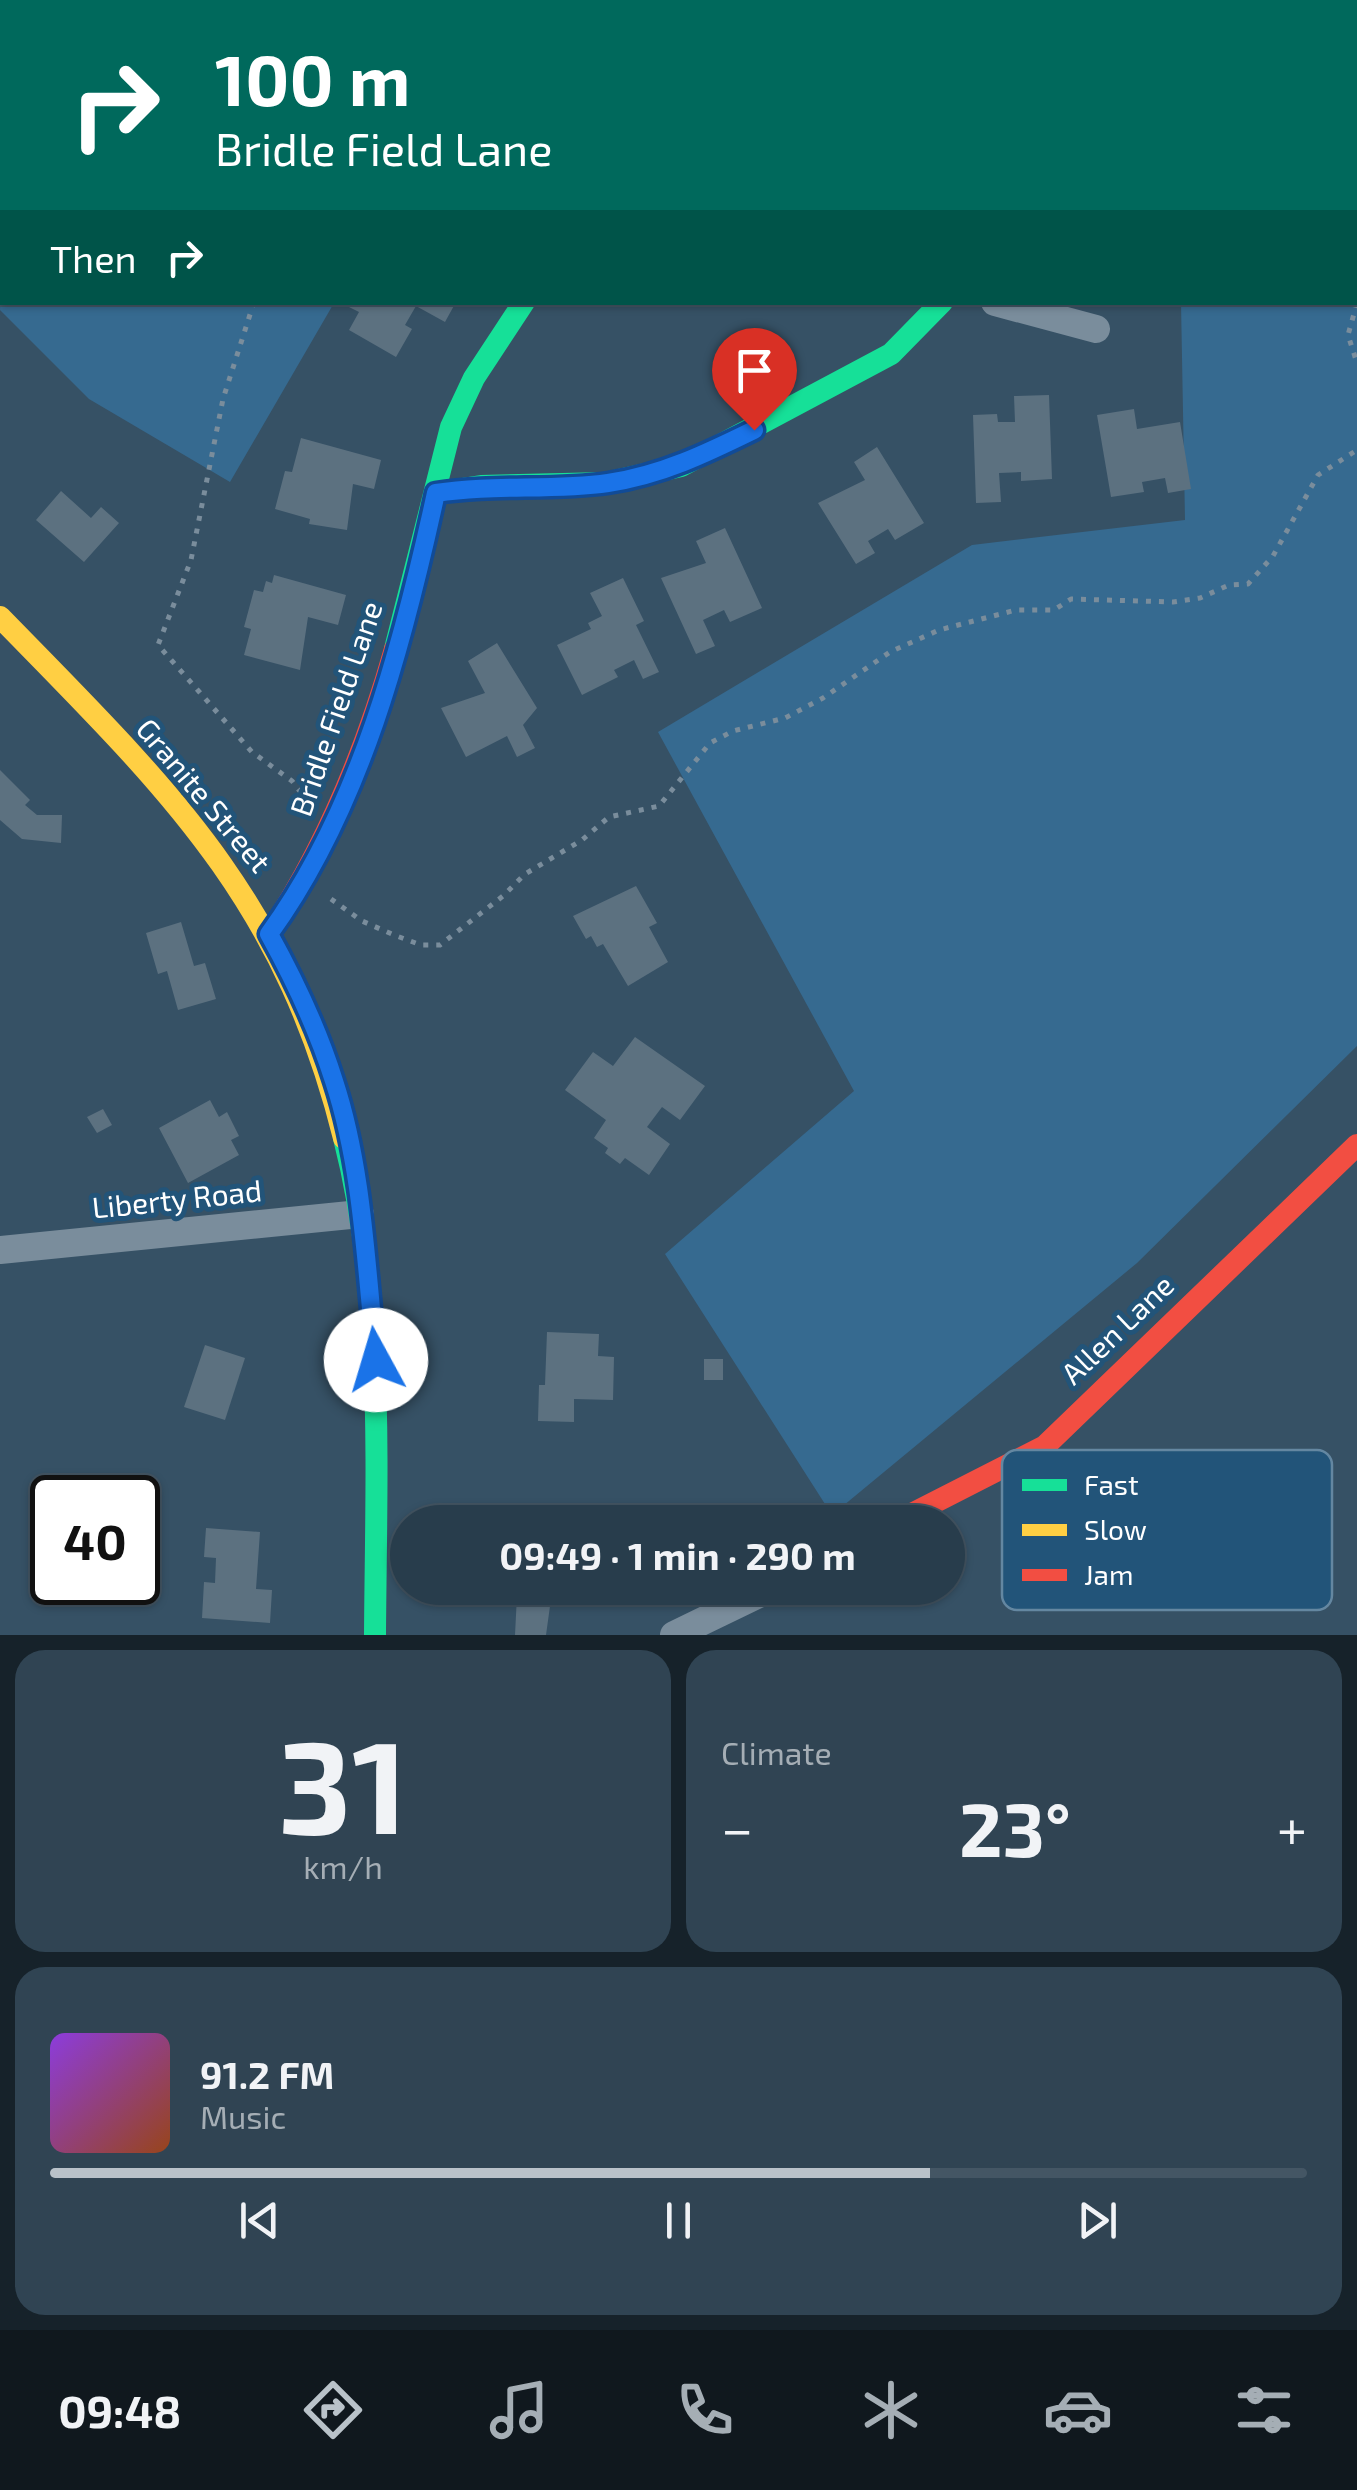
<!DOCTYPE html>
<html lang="en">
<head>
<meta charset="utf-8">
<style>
  body { margin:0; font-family:"Exo 2",sans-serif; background:#304453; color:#f1f3f6; height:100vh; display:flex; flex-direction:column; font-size:38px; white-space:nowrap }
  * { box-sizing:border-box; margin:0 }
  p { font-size:32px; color:#a5aeb5 }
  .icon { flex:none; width:55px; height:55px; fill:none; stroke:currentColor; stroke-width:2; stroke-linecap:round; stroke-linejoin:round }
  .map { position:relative; height:1635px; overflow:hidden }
  .side { display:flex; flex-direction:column; gap:15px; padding:15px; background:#16222a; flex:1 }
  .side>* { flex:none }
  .banner { position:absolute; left:0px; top:0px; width:1358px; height:305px; box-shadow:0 2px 8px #0004,0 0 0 2px #445664; background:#00695c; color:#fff; overflow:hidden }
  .speed { position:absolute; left:30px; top:1475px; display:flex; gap:20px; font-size:50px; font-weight:700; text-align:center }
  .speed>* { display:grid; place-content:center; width:130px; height:130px; border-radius:50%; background:#283d4c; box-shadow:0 2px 8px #0004,0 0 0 2px #445664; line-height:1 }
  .speed .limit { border:5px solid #111; border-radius:15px; background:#fff; color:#111 }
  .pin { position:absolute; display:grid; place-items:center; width:85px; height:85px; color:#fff; margin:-102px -42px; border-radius:50% 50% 50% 0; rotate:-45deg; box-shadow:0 0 10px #0007 }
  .pin .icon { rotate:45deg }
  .me { position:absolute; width:110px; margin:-55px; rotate:354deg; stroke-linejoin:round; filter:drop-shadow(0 0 8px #0008) }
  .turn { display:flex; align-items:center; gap:35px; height:210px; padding:0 50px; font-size:45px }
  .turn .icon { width:130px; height:130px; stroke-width:2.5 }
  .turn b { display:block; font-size:70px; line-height:85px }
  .then { display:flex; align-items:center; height:95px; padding:0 50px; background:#0003; gap:20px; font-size:38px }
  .big { font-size:75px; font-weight:700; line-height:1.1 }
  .side .tile { flex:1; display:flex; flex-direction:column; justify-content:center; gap:15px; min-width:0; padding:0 35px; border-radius:30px; background:#304453 }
  .side .dial { align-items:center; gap:0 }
  .dial b { font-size:130px; line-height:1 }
  .song { display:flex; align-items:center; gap:30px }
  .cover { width:120px; height:120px; border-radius:15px; background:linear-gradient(135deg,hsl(270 70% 55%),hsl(20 70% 35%)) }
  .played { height:10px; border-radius:5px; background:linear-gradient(90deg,#b9c2c9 70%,#445664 70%) }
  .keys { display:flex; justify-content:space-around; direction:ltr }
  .heat { display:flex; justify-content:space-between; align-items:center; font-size:55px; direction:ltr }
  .side .tiles { flex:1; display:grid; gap:15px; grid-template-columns:1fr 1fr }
  .tile:last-child { grid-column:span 2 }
  .trip { position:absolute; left:390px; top:1505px; width:575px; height:100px; border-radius:50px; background:#283d4c; box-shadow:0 2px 8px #0004,0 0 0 2px #445664; font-weight:700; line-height:100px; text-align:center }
  .tab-bar { display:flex; height:160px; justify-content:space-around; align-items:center; background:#10181e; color:#a5aeb5 }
  .tab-bar .icon { width:70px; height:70px }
  .tab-bar .active { color:#b9c2c9 }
  .tab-bar b { font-size:45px; color:#f1f3f6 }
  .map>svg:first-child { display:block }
</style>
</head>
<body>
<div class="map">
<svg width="1357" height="1635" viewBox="0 0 1357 1635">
  <rect width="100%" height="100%" fill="#365165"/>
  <g fill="#366a90">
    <polygon points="44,0 390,0 389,2"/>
    <polygon points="910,0 1357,0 1357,1046 1137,1263 832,1515 665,1254 854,1091 658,732 972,545 1185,520 1181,303 1355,302 1355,2"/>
    <polygon points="2,268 2,302 334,303 230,482 89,399 0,310"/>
  </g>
  <g fill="#5c7180">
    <polygon points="349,302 456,302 445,322 416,306 405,325 412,329 396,357 349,330 359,312 347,306"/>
    <polygon points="1049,395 1052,479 1021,481 1021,472 999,473 1001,502 976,503 973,415 997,414 998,422 1015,422 1014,396"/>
    <polygon points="1134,409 1137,429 1180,422 1191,489 1168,493 1165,478 1142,482 1144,492 1111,497 1097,415"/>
    <polygon points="301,438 381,460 374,489 353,484 347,530 309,524 310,519 275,509 285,471 292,472"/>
    <polygon points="877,447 924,523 895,540 888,529 868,541 875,553 856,564 818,503 865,480 854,462"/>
    <polygon points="61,491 91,518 101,507 119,523 84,562 36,520"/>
    <polygon points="725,528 762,608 730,622 724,610 703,620 715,646 696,654 661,578 706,563 696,541"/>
    <polygon points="274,575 346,595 338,625 308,617 300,670 244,655 251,629 244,627 254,590 263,592 266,581 272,583"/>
    <polygon points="623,578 644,621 636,625 659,672 643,679 634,660 614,670 618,677 582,695 557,645 591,629 588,623 602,616 590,593"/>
    <polygon points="497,643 537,708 523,725 535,748 517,757 507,736 466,757 441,708 485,693 468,661"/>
    <polygon points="0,770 30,800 25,805 37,815 62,815 61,843 22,839 0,820"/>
    <polygon points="636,886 657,923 649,927 668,962 628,986 603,944 597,947 591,936 586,939 573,916"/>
    <polygon points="181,922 194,966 205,963 216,999 178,1010 167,971 158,974 146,933"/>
    <polygon points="635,1037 705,1086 680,1120 662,1107 647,1127 670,1144 649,1175 625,1158 620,1164 605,1153 608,1148 594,1138 606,1120 565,1090 593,1052 613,1066"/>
    <polygon points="210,1100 219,1117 227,1112 239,1136 231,1140 239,1155 188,1183 159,1128"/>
    <polygon points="103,1109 112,1125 97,1133 87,1117"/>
    <polygon points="547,1332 599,1334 598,1356 614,1357 613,1400 574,1399 574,1422 538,1421 539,1385 545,1385"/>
    <polygon points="205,1345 245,1358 225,1420 184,1407"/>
    <rect x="704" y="1359" width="19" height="21"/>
    <polygon points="206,1528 260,1532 256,1589 272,1590 270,1623 202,1618 204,1582 215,1583 216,1558 204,1557"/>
    <polygon points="508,1588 546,1588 546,1599 551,1599 546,1635 515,1635 517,1595 508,1595"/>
  </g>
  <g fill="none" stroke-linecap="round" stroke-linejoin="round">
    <g stroke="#7a8d9c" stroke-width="5" stroke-dasharray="5 8" stroke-linecap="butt">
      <polyline points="353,2 353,0"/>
      <polyline points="1299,2 1299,0"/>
      <polyline points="1355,192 1357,194"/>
      <polyline points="254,302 223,399 191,560 158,645 252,752 292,781 306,799"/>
      <polyline points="1357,303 1348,335 1357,363"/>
      <polyline points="331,899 362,921 394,935 421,945 440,945 503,896 525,874 582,840 609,817 659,806 710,743 733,731 785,718 823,698 890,652 939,630 1016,610 1054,610 1071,599 1173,602 1200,598 1229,585 1248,584 1273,556 1318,475 1357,450"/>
    </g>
    <g stroke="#7a8d9c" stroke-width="28">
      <polyline points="649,0 651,2"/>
      <polyline points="995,302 1096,329"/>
      <polyline points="0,1250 360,1214"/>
      <polyline points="674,1635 771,1588"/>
    </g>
    <g stroke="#16e098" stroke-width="22">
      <polyline points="436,493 481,486 606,483 681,466 891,354 942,302"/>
      <polyline points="395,649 451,427 474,378 524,302"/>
      <path d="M344 1138C385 1299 376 1471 375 1635"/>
    </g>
    <path stroke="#ffcf43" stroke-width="22" d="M0 617C167 788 284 897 344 1138"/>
    <g stroke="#f24e42" stroke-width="22">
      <path d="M269 934C327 846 366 751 395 649"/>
      <polyline points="896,1522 1045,1446 1357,1145"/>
    </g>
  </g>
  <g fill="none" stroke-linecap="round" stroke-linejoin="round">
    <g stroke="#114b97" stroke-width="25">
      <path id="route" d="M376 1360C366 1268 363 1169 334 1081 318 1030 295 981 269 934 361 807 403 644 436 493 493 484 552 491 608 483 662 475 707 453 754 430"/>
    </g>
    <use href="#route" stroke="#1a73e8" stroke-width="18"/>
  </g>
  <g text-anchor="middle" stroke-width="10" stroke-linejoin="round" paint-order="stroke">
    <g font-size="30" fill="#fff" stroke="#225479">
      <text transform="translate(337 709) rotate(-71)" y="10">Bridle Field Lane</text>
      <text transform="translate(203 796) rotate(50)" y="10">Granite Street</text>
      <text transform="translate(177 1200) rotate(-6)" y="10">Liberty Road</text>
      <text transform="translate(1118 1330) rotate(-44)" y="10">Allen Lane</text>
    </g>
  </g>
  <rect x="1002" y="1450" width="330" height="160" rx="15" fill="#225479" stroke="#6487a1" stroke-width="2.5"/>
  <rect x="1022" y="1479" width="45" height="12" fill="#16e098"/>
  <rect x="1022" y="1524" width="45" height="12" fill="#ffcf43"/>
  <rect x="1022" y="1569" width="45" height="12" fill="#f24e42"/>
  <g font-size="28" fill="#fff">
    <text x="1084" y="1495">Fast</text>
    <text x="1084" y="1540">Slow</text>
    <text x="1084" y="1585">Jam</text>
  </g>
</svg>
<div class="speed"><div class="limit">40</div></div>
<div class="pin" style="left:754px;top:430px;background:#d93025"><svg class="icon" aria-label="arrive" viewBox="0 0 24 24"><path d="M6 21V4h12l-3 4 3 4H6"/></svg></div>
<svg class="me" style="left:376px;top:1360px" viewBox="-20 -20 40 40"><circle r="19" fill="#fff"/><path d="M0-13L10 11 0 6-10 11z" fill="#1a73e8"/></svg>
<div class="trip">09:49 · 1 min · 290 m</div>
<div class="banner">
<div class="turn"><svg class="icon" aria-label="right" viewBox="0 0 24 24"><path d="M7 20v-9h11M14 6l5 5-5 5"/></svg><div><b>100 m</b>Bridle Field Lane</div></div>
<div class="then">Then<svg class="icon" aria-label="right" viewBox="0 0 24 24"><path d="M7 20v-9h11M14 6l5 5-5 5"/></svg></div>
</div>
</div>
<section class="side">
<div class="tiles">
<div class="tile dial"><b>31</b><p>km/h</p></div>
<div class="tile"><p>Climate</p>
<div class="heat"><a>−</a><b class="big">23°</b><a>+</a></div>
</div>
<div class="tile">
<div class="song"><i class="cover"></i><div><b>91.2 FM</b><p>Music</p></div></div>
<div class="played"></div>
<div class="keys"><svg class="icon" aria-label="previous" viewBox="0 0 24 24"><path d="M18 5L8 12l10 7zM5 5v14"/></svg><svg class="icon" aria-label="pause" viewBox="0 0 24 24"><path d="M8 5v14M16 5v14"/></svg><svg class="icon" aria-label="next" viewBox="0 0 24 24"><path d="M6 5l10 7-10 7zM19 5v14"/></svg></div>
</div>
</div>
</section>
<nav class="tab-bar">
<b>09:48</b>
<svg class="icon active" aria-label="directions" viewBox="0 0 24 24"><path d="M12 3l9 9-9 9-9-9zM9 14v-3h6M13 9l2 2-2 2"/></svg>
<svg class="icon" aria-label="music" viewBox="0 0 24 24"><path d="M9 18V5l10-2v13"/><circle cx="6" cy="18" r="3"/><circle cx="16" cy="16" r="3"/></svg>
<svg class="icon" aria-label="phone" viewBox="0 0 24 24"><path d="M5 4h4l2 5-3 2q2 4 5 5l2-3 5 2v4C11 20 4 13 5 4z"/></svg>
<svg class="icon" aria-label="climate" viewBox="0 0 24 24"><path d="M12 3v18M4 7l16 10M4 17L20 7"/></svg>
<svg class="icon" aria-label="car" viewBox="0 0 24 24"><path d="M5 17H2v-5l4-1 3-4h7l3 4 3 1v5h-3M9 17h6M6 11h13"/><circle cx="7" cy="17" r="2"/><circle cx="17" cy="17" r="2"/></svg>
<svg class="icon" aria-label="filters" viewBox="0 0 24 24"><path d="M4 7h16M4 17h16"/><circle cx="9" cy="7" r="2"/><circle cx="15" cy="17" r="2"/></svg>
</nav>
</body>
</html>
